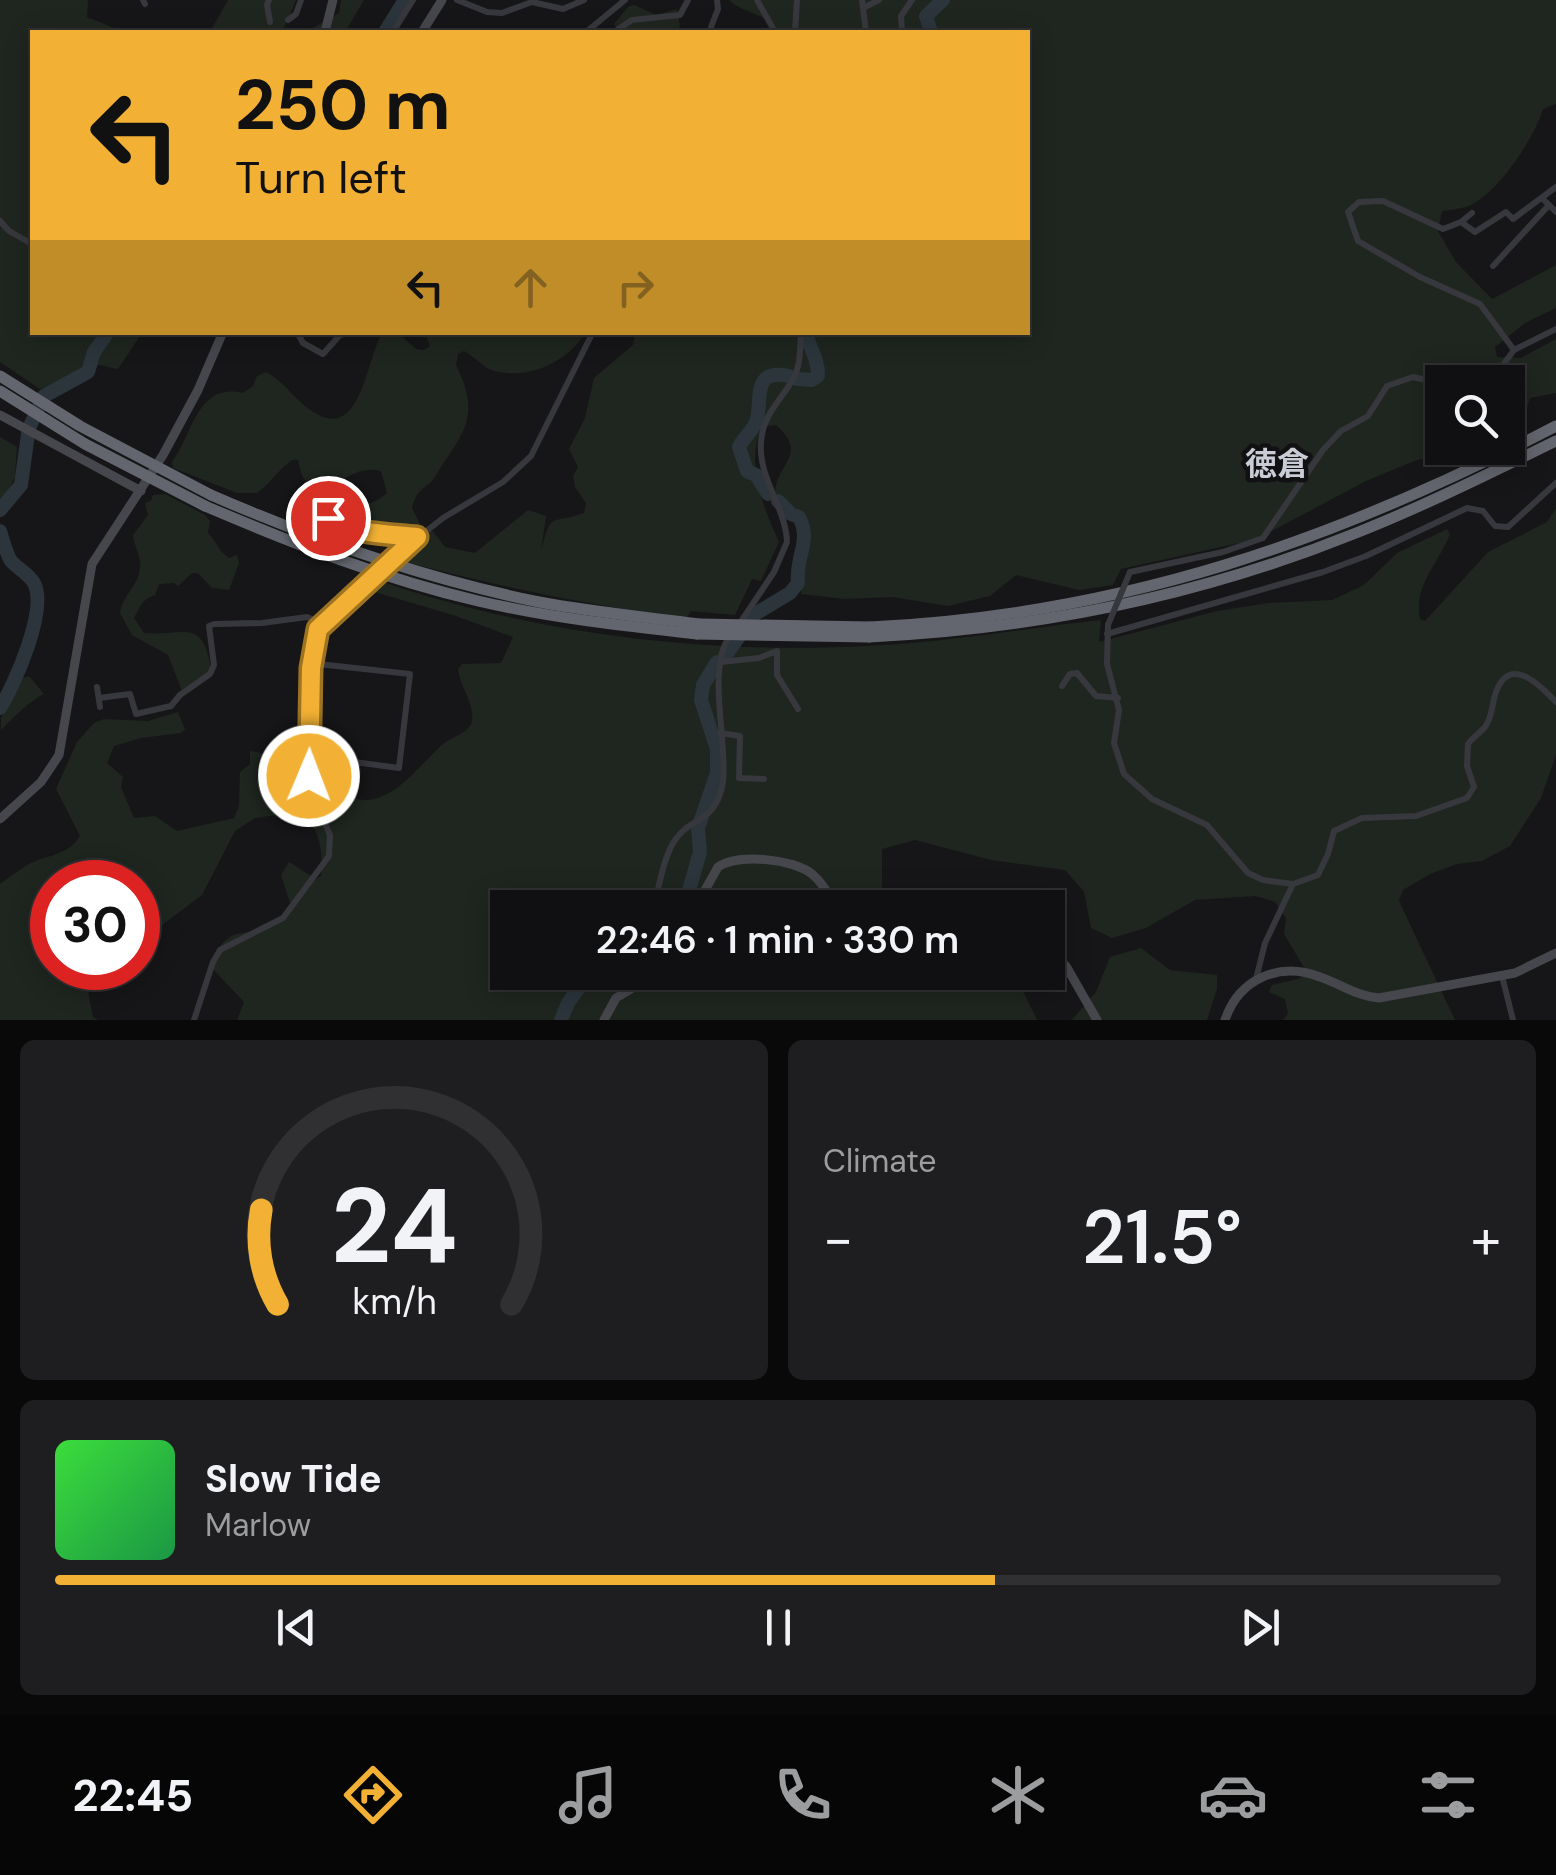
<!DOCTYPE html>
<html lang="en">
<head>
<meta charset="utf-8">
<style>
  body { margin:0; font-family:"DM Sans","Noto Sans JP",sans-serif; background:#1e1e20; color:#f1f3f6; height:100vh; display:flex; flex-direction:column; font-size:38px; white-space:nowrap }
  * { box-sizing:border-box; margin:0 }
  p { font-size:32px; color:#9c9d9f }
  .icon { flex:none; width:55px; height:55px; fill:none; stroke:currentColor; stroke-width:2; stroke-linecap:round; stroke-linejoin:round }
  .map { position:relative; height:1020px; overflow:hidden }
  .details { display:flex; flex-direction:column; gap:20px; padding:20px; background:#09090a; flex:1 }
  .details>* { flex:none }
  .guide { position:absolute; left:30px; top:30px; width:1000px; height:305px; border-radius:0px; box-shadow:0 5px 25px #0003,0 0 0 2px #303032; background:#f2b134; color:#111; overflow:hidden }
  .fabs { position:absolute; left:1425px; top:365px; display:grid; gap:20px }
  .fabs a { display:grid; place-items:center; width:100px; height:100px; border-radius:0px; background:#101012; box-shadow:0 5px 25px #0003,0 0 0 2px #303032; font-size:50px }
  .speed { position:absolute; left:30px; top:860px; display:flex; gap:20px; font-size:50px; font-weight:700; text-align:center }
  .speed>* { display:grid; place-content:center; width:130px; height:130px; border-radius:50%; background:#101012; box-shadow:0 5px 25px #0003,0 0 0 2px #303032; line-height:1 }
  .speed .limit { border:15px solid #d22; background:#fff; color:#111 }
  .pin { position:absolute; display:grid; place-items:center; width:85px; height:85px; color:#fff; margin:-42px; border:5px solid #fff; border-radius:50%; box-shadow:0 2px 10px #0007 }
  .me { position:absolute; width:110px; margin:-55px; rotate:1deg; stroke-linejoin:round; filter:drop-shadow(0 0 8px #0008) }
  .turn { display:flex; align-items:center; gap:35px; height:210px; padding:0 40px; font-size:45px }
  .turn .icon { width:130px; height:130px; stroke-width:2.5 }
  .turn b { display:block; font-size:70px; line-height:85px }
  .lanes { display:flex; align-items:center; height:95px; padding:0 40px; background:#0003; justify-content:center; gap:50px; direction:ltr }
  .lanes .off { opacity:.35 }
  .big { font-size:75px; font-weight:600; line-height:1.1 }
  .details .widget { flex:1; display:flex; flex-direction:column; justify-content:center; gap:15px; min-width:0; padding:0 35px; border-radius:15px; background:#1e1e20 }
  .details .dial { align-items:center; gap:0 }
  .dial svg { height:260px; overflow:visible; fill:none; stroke:#303032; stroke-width:7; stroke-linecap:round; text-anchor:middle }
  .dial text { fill:#f1f3f6; stroke:none }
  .song { display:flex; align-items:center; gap:30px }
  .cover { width:120px; height:120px; border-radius:15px; background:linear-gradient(135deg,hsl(120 70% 55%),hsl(140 70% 35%)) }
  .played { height:10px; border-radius:5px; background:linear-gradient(90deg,#f2b134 65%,#303032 65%) }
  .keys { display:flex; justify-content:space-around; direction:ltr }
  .heat { display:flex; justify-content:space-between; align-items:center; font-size:55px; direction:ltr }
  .details .tiles { flex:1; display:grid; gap:20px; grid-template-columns:1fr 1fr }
  .widget:last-child { grid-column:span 2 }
  .trip { position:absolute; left:490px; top:890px; width:575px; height:100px; border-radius:0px; background:#101012; box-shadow:0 5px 25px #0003,0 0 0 2px #303032; font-weight:600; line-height:100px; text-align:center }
  .menu { display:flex; height:160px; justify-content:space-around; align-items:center; background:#060607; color:#9c9d9f }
  .menu .icon { width:70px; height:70px }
  .menu .on { color:#f2b134 }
  .menu b { font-size:45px; color:#f1f3f6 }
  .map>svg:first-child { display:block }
</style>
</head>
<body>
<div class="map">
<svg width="1556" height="1020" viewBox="0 0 1556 1020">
  <rect width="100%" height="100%" fill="#161618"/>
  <g fill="#1e261f">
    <polygon points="0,0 88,0 87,17 124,32 32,32 32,332 142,333 118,369 99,365 40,389 0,362"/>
    <polygon points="228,0 296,0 284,28 285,32 210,32"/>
    <polygon points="341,0 364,0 345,32 306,32 339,13"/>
    <path d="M729 0H1556V104L1543 109C1534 139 1496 197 1466 207 1459 209 1449 210 1442 211L1438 231 1456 262 1492 299 1556 265V308L1525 323 1495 347 1497 357 1521 358 1556 339V393L1530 398 1521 425 1508 427V382H1442V448H1461L1454 453 1417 460 1366 481 1257 539 1121 569 1113 585 1079 590 1016 575 990 596 948 606 892 597 845 599 801 594C803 543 830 530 775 495 775 463 810 455 776 425L761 427C746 466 763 506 779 542L761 581 752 579 735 615 691 611 687 617C591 607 495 585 401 561L431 529 445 547 475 553 528 510 546 516 541 551C552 510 550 525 584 513L586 503 575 487 573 476 578 467 569 449 585 418 594 378 633 345 635 333 1028 332V32H771L773 24C759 13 740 11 729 0Z"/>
    <polygon points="634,5 656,15 677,9 680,26 677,32 619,32 614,24 628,7"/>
    <path d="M383 333H398L416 349 424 350 430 346 425 333H585C567 363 527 381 492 370 482 367 474 356 464 351L458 354 456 365C477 408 470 426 444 462 439 469 436 477 430 483 419 492 416 493 412 508L420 524 416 527 386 529 340 518V514C356 506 375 505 387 493L381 471C356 465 343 483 321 490 305 487 301 475 298 460H292C278 470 271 483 257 493H237L173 468 172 462C193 434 197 382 243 393L253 386 257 376 266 372C287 383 298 406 321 416 363 435 368 350 383 333Z"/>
    <polygon points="0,437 17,447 15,477 0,507"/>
    <path d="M165 494 205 515 210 521 208 533C216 541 220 553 229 558L237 555 239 563 229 590 212 588 198 573H192L178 586 174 583 159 584 155 595C141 600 141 606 134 618L144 633C185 636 202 617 211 668L207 676 182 691 168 655 132 635 120 613C122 596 139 585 140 568 142 558 134 546 133 535L148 515 145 503 151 501 153 495Z"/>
    <path d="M1556 508V755L1541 798 1510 846 1482 861 1457 864 1430 874 1403 890 1399 901 1455 1020H1283L1288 1014 1285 999 1269 992 1272 985 1298 979 1308 974 1284 934 1286 918 1275 902 1256 896 1195 900 1146 928 1112 938 1091 928 1084 892 1065 870 991 860 915 840 882 849V892L875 907 508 908V972L1014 973 1037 1020H237L244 1002 210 966C228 921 241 941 273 923 279 919 286 911 291 906L281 875 289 862 316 879 321 876C324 845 318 827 295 805L277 815 255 818 235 831 202 895 138 943V882H52V968H100L88 974 86 981 93 1017 98 1020H0V884C9 877 19 870 29 864 47 855 69 855 80 836L56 789 77 742 94 723 104 719 148 721 178 712 185 729 181 733 141 738 114 746 107 763 123 777 121 787 134 818 155 816 177 831 234 818 239 806 240 772 250 764V751C279 752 277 783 297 785 305 786 312 780 320 781 332 782 342 794 354 798 389 810 420 764 443 744 451 737 470 733 472 721 475 704 459 685 458 669L462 664 501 663 513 637 456 616 368 590 377 580C534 635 718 656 882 645 955 641 1028 628 1101 620L1099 642 1217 611 1268 603 1332 600 1364 585 1397 553 1447 529 1450 534C1439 563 1413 586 1420 619L1425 621 1488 552 1547 522Z"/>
    <path d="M29 676 44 694C28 702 14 717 1 730V718L20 679Z"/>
    <polygon points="1141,948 1170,970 1217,975 1217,989 1207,1020 1072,1020 1096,992 1110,957"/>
  </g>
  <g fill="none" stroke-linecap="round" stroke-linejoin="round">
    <g stroke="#2c353c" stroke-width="14">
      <polyline points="385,32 405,0"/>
      <polyline points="931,32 926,16 943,0"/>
      <path d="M797 379 812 380 818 376C819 357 806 344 807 332"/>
      <polyline points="30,426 44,396 88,372 94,352 108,332"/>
      <path d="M768 494 756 475 747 471 739 447C744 436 754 431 757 419 762 398 752 368 789 376"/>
      <polyline points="0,510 21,485 28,434"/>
      <path d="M0 531C3 540 6 553 11 561 18 569 28 573 34 583 48 609 15 684 0 708"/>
      <path d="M726 655 755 614 790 593 798 583C795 557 812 541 799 517L791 514 778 501"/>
      <polyline points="684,908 700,852 698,828 717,773 717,749 701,700 703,685 717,662"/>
      <polyline points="561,1020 568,1003 590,972"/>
    </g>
    <g stroke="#37383d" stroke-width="6">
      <polyline points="143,0 145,4"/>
      <polyline points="269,0 267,5 270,22"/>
      <polyline points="457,0 487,12 502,13 532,2 563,9 584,0"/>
      <polyline points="757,0 775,32"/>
      <polyline points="862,0 866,32"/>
      <polyline points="863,8 879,0"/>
      <polyline points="288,20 296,14 301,0"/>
      <polyline points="711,27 718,9 717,0"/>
      <polyline points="393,32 413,0"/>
      <polyline points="586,32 625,0"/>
      <polyline points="614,32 632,20 680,15 688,0"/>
      <polyline points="795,32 797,0"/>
      <polyline points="902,32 901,16 912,0"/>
      <polyline points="1542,198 1556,212"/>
      <polyline points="0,221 9,231 32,244"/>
      <polyline points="1461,222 1472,213"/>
      <polyline points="1493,266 1549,205"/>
      <polyline points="297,332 303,343 323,354 340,335 354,332"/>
      <polyline points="1514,350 1480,304 1420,277 1358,241 1348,212 1359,202 1383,201 1443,229 1461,222 1475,232 1506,212 1513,219 1556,187"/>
      <polyline points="1474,382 1500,369 1514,350 1556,329"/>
      <polyline points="326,495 332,499 328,521 361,530 416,537"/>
      <polyline points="415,540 443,518 503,482 531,456 593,332"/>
      <polyline points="1130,572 1223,552 1263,538 1323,450 1341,431 1368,416 1387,386 1413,377 1442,384"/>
      <path d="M1108 625 1107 664 1119 710 1114 743 1124 774 1152 799 1207 825 1248 873 1263 880 1293 884 1318 875 1328 854 1334 831 1362 818 1416 816 1467 798 1474 787 1467 766 1468 744C1473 737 1480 733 1485 727 1492 718 1492 705 1495 695 1508 653 1539 684 1556 702"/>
      <path d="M738 626 774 572 787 542C786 508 758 478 761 442 763 414 780 402 793 379 801 365 800 348 801 332"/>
      <polyline points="1107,634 1323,572 1366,556 1467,508 1483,511 1495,526 1508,527 1556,483"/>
      <polyline points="721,662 759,658 777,651 777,675 798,709"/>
      <polyline points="1062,686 1070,674 1077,673 1096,696 1118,698"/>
      <polyline points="97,687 100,707"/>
      <polyline points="99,698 130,694 136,714 171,706 180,695 210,674 214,665 209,626 214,624 262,623 307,617 322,624"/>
      <polyline points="720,733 740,736 739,778 764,779"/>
      <polyline points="309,756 399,768 410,674 318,664 313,659"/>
      <path d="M654 908C659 887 663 858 675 840 692 815 716 824 723 782 728 744 706 666 730 636"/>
      <polyline points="1502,976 1513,1020"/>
      <polyline points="1256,979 1265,943 1293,884"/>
      <polyline points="194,1020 213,962 220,950 283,918 329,856 330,835 313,796 309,776 315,638 322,624 362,589"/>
    </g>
    <g stroke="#45474d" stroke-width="9">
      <polyline points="325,32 333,0"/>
      <polyline points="422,32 442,0"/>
      <polyline points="0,415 141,491"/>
      <polyline points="0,819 41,782 59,755 92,564 163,455 198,390 223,332"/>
      <path d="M695 908 718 867C738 853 794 859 812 874 823 883 830 896 836 908"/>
      <polyline points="1048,947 1066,966 1097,1020"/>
      <polyline points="604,1020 616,998 659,972"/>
      <path d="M1225 1020C1239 979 1279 961 1320 977 1341 984 1356 996 1379 998L1515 973 1556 953"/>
    </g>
    <g stroke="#63666e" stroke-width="11">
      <path d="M211 495C317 541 426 579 539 602 592 612 646 617 699 624"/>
      <path d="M205 506C294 544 384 579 478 601 551 618 624 626 697 634"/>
      <path d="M870 627C1122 615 1335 541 1556 426"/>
      <path d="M869 637C1037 629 1200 596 1356 533 1424 506 1490 473 1556 441"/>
    </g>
    <g stroke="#37383d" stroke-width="6">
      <polyline points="362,589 415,540"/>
      <polyline points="1108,625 1130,572"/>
    </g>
    <g stroke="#63666e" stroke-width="11">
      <polyline points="0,376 80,426 211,495"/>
      <polyline points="0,391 85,444 205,506"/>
      <polyline points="699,624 870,627"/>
      <polyline points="697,634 869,637"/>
    </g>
  </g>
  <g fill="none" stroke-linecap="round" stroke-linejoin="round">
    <g stroke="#9d7322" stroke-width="25">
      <path id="route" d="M309 776 311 668 318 629 417 537C391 534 347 534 328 518"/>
    </g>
    <use href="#route" stroke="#f2b134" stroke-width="18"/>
  </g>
  <g text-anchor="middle" stroke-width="9" stroke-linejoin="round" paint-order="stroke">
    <g font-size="32" font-weight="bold" fill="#c9ccd4" stroke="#111113">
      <text x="1277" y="475">徳倉</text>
    </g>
  </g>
</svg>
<div class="fabs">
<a><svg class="icon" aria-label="search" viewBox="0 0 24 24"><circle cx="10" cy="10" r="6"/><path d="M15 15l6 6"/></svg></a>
</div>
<div class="speed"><div class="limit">30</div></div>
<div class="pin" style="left:328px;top:518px;background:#d93025"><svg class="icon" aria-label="arrive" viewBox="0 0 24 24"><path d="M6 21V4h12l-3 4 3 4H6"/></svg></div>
<svg class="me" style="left:309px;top:776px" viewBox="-20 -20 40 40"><circle r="17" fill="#f2b134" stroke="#fff" stroke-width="3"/><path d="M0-11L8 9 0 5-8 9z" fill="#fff"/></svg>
<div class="trip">22:46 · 1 min · 330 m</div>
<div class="guide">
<div class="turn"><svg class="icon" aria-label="left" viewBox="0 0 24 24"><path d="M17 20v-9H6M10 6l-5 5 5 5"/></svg><div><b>250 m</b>Turn left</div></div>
<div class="lanes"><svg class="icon" aria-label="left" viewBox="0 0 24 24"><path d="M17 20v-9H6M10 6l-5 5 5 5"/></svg><svg class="icon off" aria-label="ahead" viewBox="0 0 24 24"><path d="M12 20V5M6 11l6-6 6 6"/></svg><svg class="icon off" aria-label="right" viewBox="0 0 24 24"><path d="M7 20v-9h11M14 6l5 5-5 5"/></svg></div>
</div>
</div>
<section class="details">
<div class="tiles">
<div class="widget dial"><svg viewBox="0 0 100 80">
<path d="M14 69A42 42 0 1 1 86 69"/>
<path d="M14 69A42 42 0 0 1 9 40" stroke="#f2b134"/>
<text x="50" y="56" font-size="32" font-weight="700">24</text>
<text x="50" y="72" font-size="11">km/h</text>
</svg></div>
<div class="widget"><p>Climate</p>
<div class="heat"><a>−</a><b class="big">21.5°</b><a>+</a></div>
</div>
<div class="widget">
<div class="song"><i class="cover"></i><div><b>Slow Tide</b><p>Marlow</p></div></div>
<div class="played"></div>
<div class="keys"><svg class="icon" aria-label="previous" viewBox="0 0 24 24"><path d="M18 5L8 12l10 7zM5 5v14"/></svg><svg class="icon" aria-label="pause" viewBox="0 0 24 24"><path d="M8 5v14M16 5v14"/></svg><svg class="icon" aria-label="next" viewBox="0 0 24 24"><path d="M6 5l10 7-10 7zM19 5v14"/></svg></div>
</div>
</div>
</section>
<nav class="menu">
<b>22:45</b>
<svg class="icon on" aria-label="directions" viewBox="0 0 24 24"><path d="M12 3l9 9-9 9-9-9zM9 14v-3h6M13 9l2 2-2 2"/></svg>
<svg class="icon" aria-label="music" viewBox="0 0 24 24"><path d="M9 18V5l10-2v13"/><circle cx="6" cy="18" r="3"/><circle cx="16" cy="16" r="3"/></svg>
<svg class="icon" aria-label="phone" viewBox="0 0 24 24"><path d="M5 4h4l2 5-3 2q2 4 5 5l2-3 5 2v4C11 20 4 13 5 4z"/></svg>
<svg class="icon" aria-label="climate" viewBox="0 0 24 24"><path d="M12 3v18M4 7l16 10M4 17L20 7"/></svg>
<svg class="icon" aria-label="car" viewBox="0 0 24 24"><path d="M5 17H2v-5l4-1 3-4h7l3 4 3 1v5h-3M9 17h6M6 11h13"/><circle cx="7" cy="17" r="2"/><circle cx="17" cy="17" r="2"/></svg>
<svg class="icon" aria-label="filters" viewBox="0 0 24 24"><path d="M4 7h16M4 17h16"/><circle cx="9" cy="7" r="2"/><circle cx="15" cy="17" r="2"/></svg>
</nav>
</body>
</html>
